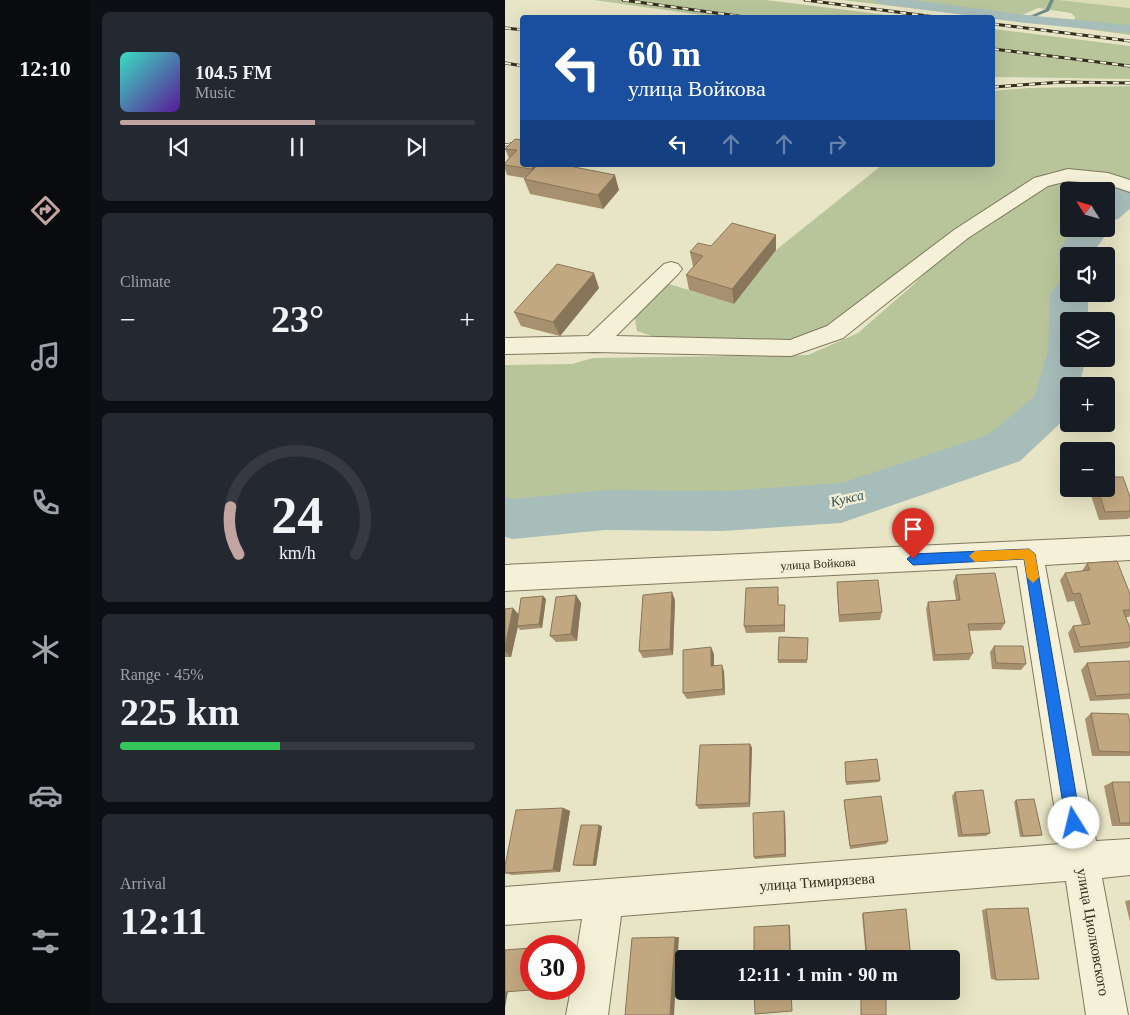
<!DOCTYPE html>
<html lang="en">
<head>
<meta charset="utf-8">
<style>
  body { margin:0; font-family:"Times New Roman",serif; background:#242831; color:#f1f3f6; height:100vh; display:flex; flex-direction:column; font-size:19px; white-space:nowrap }
  * { box-sizing:border-box; margin:0 }
  p { font-size:16px; color:#9ea1a6 }
  .icon { flex:none; width:28px; height:28px; fill:none; stroke:currentColor; stroke-width:2; stroke-linecap:round; stroke-linejoin:round }
  .map { position:relative; flex:1; overflow:hidden }
  .side { display:flex; flex-direction:column; gap:12px; padding:12px; background:#0d0f14; width:415px }
  .side>* { flex:none }
  .guide { position:absolute; left:15px; top:15px; width:475px; height:152px; border-radius:5px; box-shadow:0 5px 20px #0002; background:#1a4fa0; color:#fff; overflow:hidden }
  .needle { width:32px; rotate:307deg }
  .tools { position:absolute; left:555px; top:182px; display:grid; gap:10px }
  .tools a { display:grid; place-items:center; width:55px; height:55px; border-radius:5px; background:#171b24; box-shadow:0 5px 20px #0002; font-size:25px }
  .speed { position:absolute; left:15px; top:935px; display:flex; gap:10px; font-size:25px; font-weight:700; text-align:center }
  .speed>* { display:grid; place-content:center; width:65px; height:65px; border-radius:50%; background:#171b24; box-shadow:0 5px 20px #0002; line-height:1 }
  .speed .limit { border:8px solid #d22; background:#fff; color:#111 }
  .pin { position:absolute; display:grid; place-items:center; width:42px; height:42px; color:#fff; margin:-51px -21px; border-radius:50% 50% 50% 0; rotate:-45deg; box-shadow:0 0 5px #0007 }
  .pin .icon { rotate:45deg }
  .me { position:absolute; width:55px; margin:-28px; rotate:351deg; stroke-linejoin:round; filter:drop-shadow(0 0 4px #0008) }
  .turn { display:flex; align-items:center; gap:18px; height:105px; padding:0 25px; font-size:22px }
  .turn .icon { width:65px; height:65px; stroke-width:2.5 }
  .turn b { display:block; font-size:35px; line-height:42px }
  .lanes { display:flex; align-items:center; height:48px; padding:0 25px; background:#0003; justify-content:center; gap:25px; direction:ltr }
  .lanes .off { opacity:.35 }
  .big { font-size:38px; font-weight:800; line-height:1.1 }
  .side .widget { flex:1; display:flex; flex-direction:column; justify-content:center; gap:8px; min-width:0; padding:0 18px; border-radius:8px; background:#242831 }
  .side .dial { align-items:center; gap:0 }
  .dial svg { height:130px; overflow:visible; fill:none; stroke:#363941; stroke-width:7; stroke-linecap:round; text-anchor:middle }
  .dial text { fill:#f1f3f6; stroke:none }
  .song { display:flex; align-items:center; gap:15px }
  .cover { width:60px; height:60px; border-radius:8px; background:linear-gradient(135deg,hsl(170 70% 55%),hsl(270 70% 35%)) }
  .played { height:5px; border-radius:2px; background:linear-gradient(90deg,#c2a5a0 55%,#363941 55%) }
  .keys { display:flex; justify-content:space-around; direction:ltr }
  .heat { display:flex; justify-content:space-between; align-items:center; font-size:28px; direction:ltr }
  .charge { height:8px; border-radius:4px; background:linear-gradient(90deg,#34c759 45%,#363941 0) }
  .trip { position:absolute; left:170px; top:950px; width:285px; height:50px; border-radius:5px; background:#171b24; box-shadow:0 5px 20px #0002; font-weight:800; line-height:50px; text-align:center }
  main { display:flex; flex:1; min-height:0 }
  .tab-bar { display:flex; flex-direction:column; width:90px; justify-content:space-around; align-items:center; background:#090b0e; color:#9ea1a6 }
  .tab-bar .icon { width:35px; height:35px }
  .tab-bar .current { color:#c2a5a0 }
  .tab-bar b { font-size:22px; color:#f1f3f6 }
  .map>svg:first-child { display:block }
</style>
</head>
<body>
<main>
<nav class="tab-bar">
<b>12:10</b>
<svg class="icon current" aria-label="directions" viewBox="0 0 24 24"><path d="M12 3l9 9-9 9-9-9zM9 14v-3h6M13 9l2 2-2 2"/></svg>
<svg class="icon" aria-label="music" viewBox="0 0 24 24"><path d="M9 18V5l10-2v13"/><circle cx="6" cy="18" r="3"/><circle cx="16" cy="16" r="3"/></svg>
<svg class="icon" aria-label="phone" viewBox="0 0 24 24"><path d="M5 4h4l2 5-3 2q2 4 5 5l2-3 5 2v4C11 20 4 13 5 4z"/></svg>
<svg class="icon" aria-label="climate" viewBox="0 0 24 24"><path d="M12 3v18M4 7l16 10M4 17L20 7"/></svg>
<svg class="icon" aria-label="car" viewBox="0 0 24 24"><path d="M5 17H2v-5l4-1 3-4h7l3 4 3 1v5h-3M9 17h6M6 11h13"/><circle cx="7" cy="17" r="2"/><circle cx="17" cy="17" r="2"/></svg>
<svg class="icon" aria-label="filters" viewBox="0 0 24 24"><path d="M4 7h16M4 17h16"/><circle cx="9" cy="7" r="2"/><circle cx="15" cy="17" r="2"/></svg>
</nav>
<section class="side">
<div class="widget">
<div class="song"><i class="cover"></i><div><b>104.5 FM</b><p>Music</p></div></div>
<div class="played"></div>
<div class="keys"><svg class="icon" aria-label="previous" viewBox="0 0 24 24"><path d="M18 5L8 12l10 7zM5 5v14"/></svg><svg class="icon" aria-label="pause" viewBox="0 0 24 24"><path d="M8 5v14M16 5v14"/></svg><svg class="icon" aria-label="next" viewBox="0 0 24 24"><path d="M6 5l10 7-10 7zM19 5v14"/></svg></div>
</div>
<div class="widget"><p>Climate</p>
<div class="heat"><a>−</a><b class="big">23°</b><a>+</a></div>
</div>
<div class="widget dial"><svg viewBox="0 0 100 80">
<path d="M14 69A42 42 0 1 1 86 69"/>
<path d="M14 69A42 42 0 0 1 9 40" stroke="#c2a5a0"/>
<text x="50" y="56" font-size="32" font-weight="700">24</text>
<text x="50" y="72" font-size="11">km/h</text>
</svg></div>
<div class="widget"><p>Range · 45%</p><b class="big">225 km</b><div class="charge"></div></div>
<div class="widget"><p>Arrival</p><b class="big">12:11</b></div>
</section>
<div class="map">
<svg width="625" height="1015" viewBox="0 0 625 1015">
  <rect width="100%" height="100%" fill="#e8e5c6"/>
  <polygon fill="#dcddb4" points="554,0 625,0 625,8 555,0"/>
  <g fill="#b8c59b">
    <polygon points="89,0 261,0 399,17 217,18"/>
    <polygon points="337,0 554,0 625,8 625,35 567,27 570,17 566,13 533,8 506,20"/>
    <polygon points="488,29 625,46 625,79 488,77"/>
    <polygon points="625,86 625,180 570,169 546,172 524,184 323,327 285,339 187,342 150,337 132,331 129,314 161,283 229,304 271,250 377,165 488,165 488,91 523,88"/>
    <polygon points="566,178 600,181 614,193 601,204 601,191 564,191 564,229 573,229 567,234 559,256 553,306 556,353 537,398 497,435 450,456 326,493 94,503 0,504 0,365 67,364 88,358 303,355 353,333 409,284 448,245 543,183"/>
  </g>
  <g fill="none" stroke-linecap="round" stroke-linejoin="round">
    <polygon fill="#6f8a88" fill-rule="evenodd" points="545,0 549,0 544,11 522,20 520,20 520,18 541,9"/>
    <polygon fill="#a7bdba" fill-rule="evenodd" points="369,0 408,0 521,15 625,25 625,33 521,23 376,4"/>
    <g fill="#a7bdba" fill-rule="evenodd">
      <polygon points="625,182 625,209 613,219 601,222 601,195 613,185"/>
      <polygon points="601,223 605,229 590,250 589,256 564,256 564,265 558,264 553,256 554,249 570,229 601,229"/>
      <polygon points="564,282 564,294 583,294 583,321 564,321 564,359 581,359 574,386 564,386 563,416 515,461 336,523 217,531 100,530 8,539 0,537 0,497 8,499 100,490 217,491 336,483 483,435 529,397 543,351 545,294 551,285"/>
    </g>
    <g stroke="#81785e" stroke-width="2">
      <g id="street">
        <polygon points="563,169 603,173 625,180 625,192 601,184 563,181 543,186 463,238 338,338 286,356 89,352 0,354 0,338 83,336 159,264 166,262 173,264 177,269 173,274 111,336 285,340 322,326 449,230 529,178"/>
        <polygon points="625,536 625,560 540,565 591,841 625,839 625,875 597,878 623,1015 581,1015 561,881 116,916 103,1015 61,1015 66,989 69,989 69,969 77,919 0,925 0,887 555,844 512,566 0,591 0,565"/>
      </g>
    </g>
    <use href="#street" fill="#f4f1d8" fill-rule="evenodd"/>
    <g stroke="#342d20" stroke-width="3">
      <g id="rail">
        <polyline points="118,0 247,18"/>
        <polyline points="300,0 438,18"/>
        <polyline points="488,24 625,41"/>
        <polyline points="0,28 18,30"/>
        <polyline points="488,49 625,66"/>
        <polyline points="0,63 18,66"/>
        <polyline points="488,87 558,82 625,83"/>
        <polyline points="0,145 18,142"/>
      </g>
    </g>
    <use href="#rail" stroke="#f1eed5" stroke-width="2" stroke-dasharray="6" stroke-linecap="butt"/>
  </g>
  <g fill="#a7906f">
    <polygon points="10,139 18,165 114,190 98,209 25,194 19,179 20,178 2,175 0,169 0,163 4,158 0,149"/>
    <polygon points="271,235 271,250 229,304 184,290 181,275 188,267 188,266 185,252 206,246"/>
    <polygon points="94,288 55,336 16,326 9,312"/>
    <polygon points="584,489 601,489 625,497 625,517 623,519 594,520"/>
    <polygon points="582,563 625,610 625,615 624,617 621,617 625,628 625,646 623,648 569,653 563,633 568,626 577,625 569,601 562,602 555,580 560,573 577,571"/>
    <polygon points="451,575 500,623 496,630 464,631 468,653 464,660 428,661 421,609 423,602 451,600 448,582"/>
    <polygon points="332,582 377,612 375,620 334,622 332,590"/>
    <polygon points="71,595 76,603 72,641 51,642 45,636"/>
    <polygon points="274,595 273,605 280,612 280,632 241,633 239,626"/>
    <polygon points="38,596 41,599 37,628 15,630 13,627 6,657 0,657 0,609 14,614"/>
    <polygon points="170,600 168,655 138,658 134,651"/>
    <polygon points="303,638 302,663 273,663 273,660"/>
    <polygon points="489,646 521,664 516,670 487,669 485,652"/>
    <polygon points="209,654 209,666 219,671 220,695 182,699 178,693"/>
    <polygon points="625,661 625,699 585,701 576,670 582,663"/>
    <polygon points="586,713 625,722 625,756 587,756 580,719"/>
    <polygon points="245,744 247,748 245,807 194,809 191,805"/>
    <polygon points="340,762 375,780 374,782 341,785"/>
    <polygon points="607,782 625,782 625,826 607,826 599,786"/>
    <polygon points="450,792 485,833 481,836 453,837 447,796"/>
    <polygon points="339,800 383,841 381,844 345,849 339,804"/>
    <polygon points="511,800 537,835 534,836 515,837 509,802"/>
    <polygon points="58,808 65,811 55,872 7,875 0,873"/>
    <polygon points="280,814 281,857 250,859 249,857"/>
    <polygon points="97,826 91,866 72,866 68,865"/>
    <polygon points="625,900 625,922 620,901"/>
    <polygon points="481,909 491,980 486,979 477,910"/>
    <polygon points="358,913 406,959 361,959 357,914"/>
  </g>
  <g fill="#88765a">
    <polygon points="30,165 43,165 30,179 26,169"/>
    <polygon points="110,175 114,190 98,209 93,195"/>
    <polygon points="271,235 271,250 229,304 227,289"/>
    <polygon points="89,273 94,288 55,336 48,322"/>
    <polygon points="167,592 170,600 168,655 165,649"/>
    <polygon points="71,595 76,603 72,641 66,634"/>
    <polygon points="38,596 41,599 37,628 34,624"/>
    <polygon points="280,605 280,632 279,625"/>
    <polygon points="8,608 15,616 6,657 0,651 0,647"/>
    <polygon points="206,647 209,654 209,672 206,666"/>
    <polygon points="217,665 219,671 220,695 218,689"/>
    <polygon points="245,744 247,748 245,807 244,803"/>
    <polygon points="58,808 65,811 55,872 48,870"/>
    <polygon points="279,811 280,814 281,857 280,854"/>
    <polygon points="94,825 97,826 91,866 88,865"/>
    <polygon points="284,925 285,925 286,959 285,959"/>
    <polygon points="170,937 174,937 169,1015 165,1015"/>
    <polygon points="3,991 0,1008 0,992"/>
    <polygon points="286,991 287,991 287,1011"/>
  </g>
  <g fill="#c2a881" stroke="#88765a">
    <polygon points="10,139 18,140 18,165 30,165 26,169 0,165 0,163 12,150 0,149"/>
    <polygon points="33,165 59,165 110,175 93,195 19,179"/>
    <polygon points="227,223 271,235 227,289 181,275 198,256 185,252 193,243 206,246"/>
    <polygon points="52,264 89,273 48,322 9,312"/>
    <polygon points="601,477 618,477 625,497 625,511 600,512 593,489 601,489"/>
    <polygon points="612,561 625,594 625,610 618,610 625,628 625,642 575,647 568,626 585,624 575,593 568,594 560,573 585,570 582,563"/>
    <polygon points="490,573 500,623 463,624 468,653 430,655 423,602 455,600 451,575"/>
    <polygon points="373,580 377,612 334,615 332,582"/>
    <polygon points="273,587 273,605 280,605 279,625 239,626 241,588"/>
    <polygon points="167,592 165,649 134,651 138,595"/>
    <polygon points="71,595 66,634 45,636 51,597"/>
    <polygon points="38,596 34,624 12,626 16,598"/>
    <polygon points="8,608 0,647 0,609"/>
    <polygon points="274,637 303,638 302,660 273,660"/>
    <polygon points="489,646 518,646 521,664 491,663"/>
    <polygon points="206,647 206,666 217,665 218,689 178,693 178,650"/>
    <polygon points="625,661 625,694 591,696 582,663"/>
    <polygon points="586,713 623,714 625,722 625,752 594,751"/>
    <polygon points="245,744 244,803 191,805 195,745"/>
    <polygon points="372,759 375,780 341,782 340,762"/>
    <polygon points="607,782 625,782 625,823 615,823"/>
    <polygon points="478,790 485,833 457,835 450,792"/>
    <polygon points="376,796 383,841 345,846 339,800"/>
    <polygon points="529,799 537,835 518,836 511,800"/>
    <polygon points="58,808 48,870 0,873 0,866 11,810"/>
    <polygon points="279,811 280,854 249,857 248,813"/>
    <polygon points="76,825 94,825 88,865 68,865"/>
    <polygon points="523,908 534,979 491,980 481,909"/>
    <polygon points="401,909 406,959 362,959 358,913"/>
    <polygon points="284,925 285,959 249,959 249,927"/>
    <polygon points="170,937 165,1015 120,1015 127,938"/>
    <polygon points="26,948 26,989 37,989 0,992 0,950"/>
    <polygon points="249,991 286,991 287,1011 250,1014"/>
    <rect x="356" y="991" width="25" height="24"/>
  </g>
  <polygon fill="#1a73e8" stroke="#114b97" points="524,549 530,554 576,823 574,828 569,830 564,828 561,823 519,559 408,565 402,559 408,554"/>
  <polygon fill="#f59e0b" points="524,549 530,554 534,577 528,583 522,577 519,559 470,562 464,556 470,551"/>
  <g text-anchor="middle" stroke-width="5" stroke-linejoin="round" paint-order="stroke">
    <g font-size="12" fill="#342d20" stroke="#f1eed5">
      <text transform="translate(313 564) rotate(-3)" y="4">улица Войкова</text>
    </g>
    <g font-size="14" font-style="italic" fill="#314d51" stroke="#f1eed5">
      <text transform="translate(342 498) rotate(-13)" y="5">Кукса</text>
    </g>
    <g font-size="15" fill="#342d20" stroke="#f1eed5">
      <text transform="translate(312 882) rotate(-4)" y="5">улица Тимирязева</text>
      <text transform="translate(588 932) rotate(80)" y="5">улица Циолковского</text>
    </g>
  </g>
</svg>
<div class="tools">
<a><svg class="needle" viewBox="-14 -14 28 28"><path d="M0-13l5 13h-10z" fill="#e53935"/><path d="M0 13l5-13h-10z" fill="#9ea1a6"/></svg></a>
<a><svg class="icon" aria-label="sound" viewBox="0 0 24 24"><path d="M4 9h4l5-4v14l-5-4H4zM17 9q2 3 0 6"/></svg></a>
<a><svg class="icon" aria-label="layers" viewBox="0 0 24 24"><path d="M12 4l9 5-9 5-9-5zM3 14l9 5 9-5"/></svg></a>
<a>+</a>
<a>−</a>
</div>
<div class="speed"><div class="limit">30</div></div>
<div class="pin" style="left:408px;top:559px;background:#d93025"><svg class="icon" aria-label="arrive" viewBox="0 0 24 24"><path d="M6 21V4h12l-3 4 3 4H6"/></svg></div>
<svg class="me" style="left:569px;top:823px" viewBox="-20 -20 40 40"><circle r="19" fill="#fff"/><path d="M0-13L10 11 0 6-10 11z" fill="#1a73e8"/></svg>
<div class="trip">12:11 · 1 min · 90 m</div>
<div class="guide">
<div class="turn"><svg class="icon" aria-label="left" viewBox="0 0 24 24"><path d="M17 20v-9H6M10 6l-5 5 5 5"/></svg><div><b>60 m</b>улица Войкова</div></div>
<div class="lanes"><svg class="icon" aria-label="left" viewBox="0 0 24 24"><path d="M17 20v-9H6M10 6l-5 5 5 5"/></svg><svg class="icon off" aria-label="ahead" viewBox="0 0 24 24"><path d="M12 20V5M6 11l6-6 6 6"/></svg><svg class="icon off" aria-label="ahead" viewBox="0 0 24 24"><path d="M12 20V5M6 11l6-6 6 6"/></svg><svg class="icon off" aria-label="right" viewBox="0 0 24 24"><path d="M7 20v-9h11M14 6l5 5-5 5"/></svg></div>
</div>
</div>
</main>
</body>
</html>
